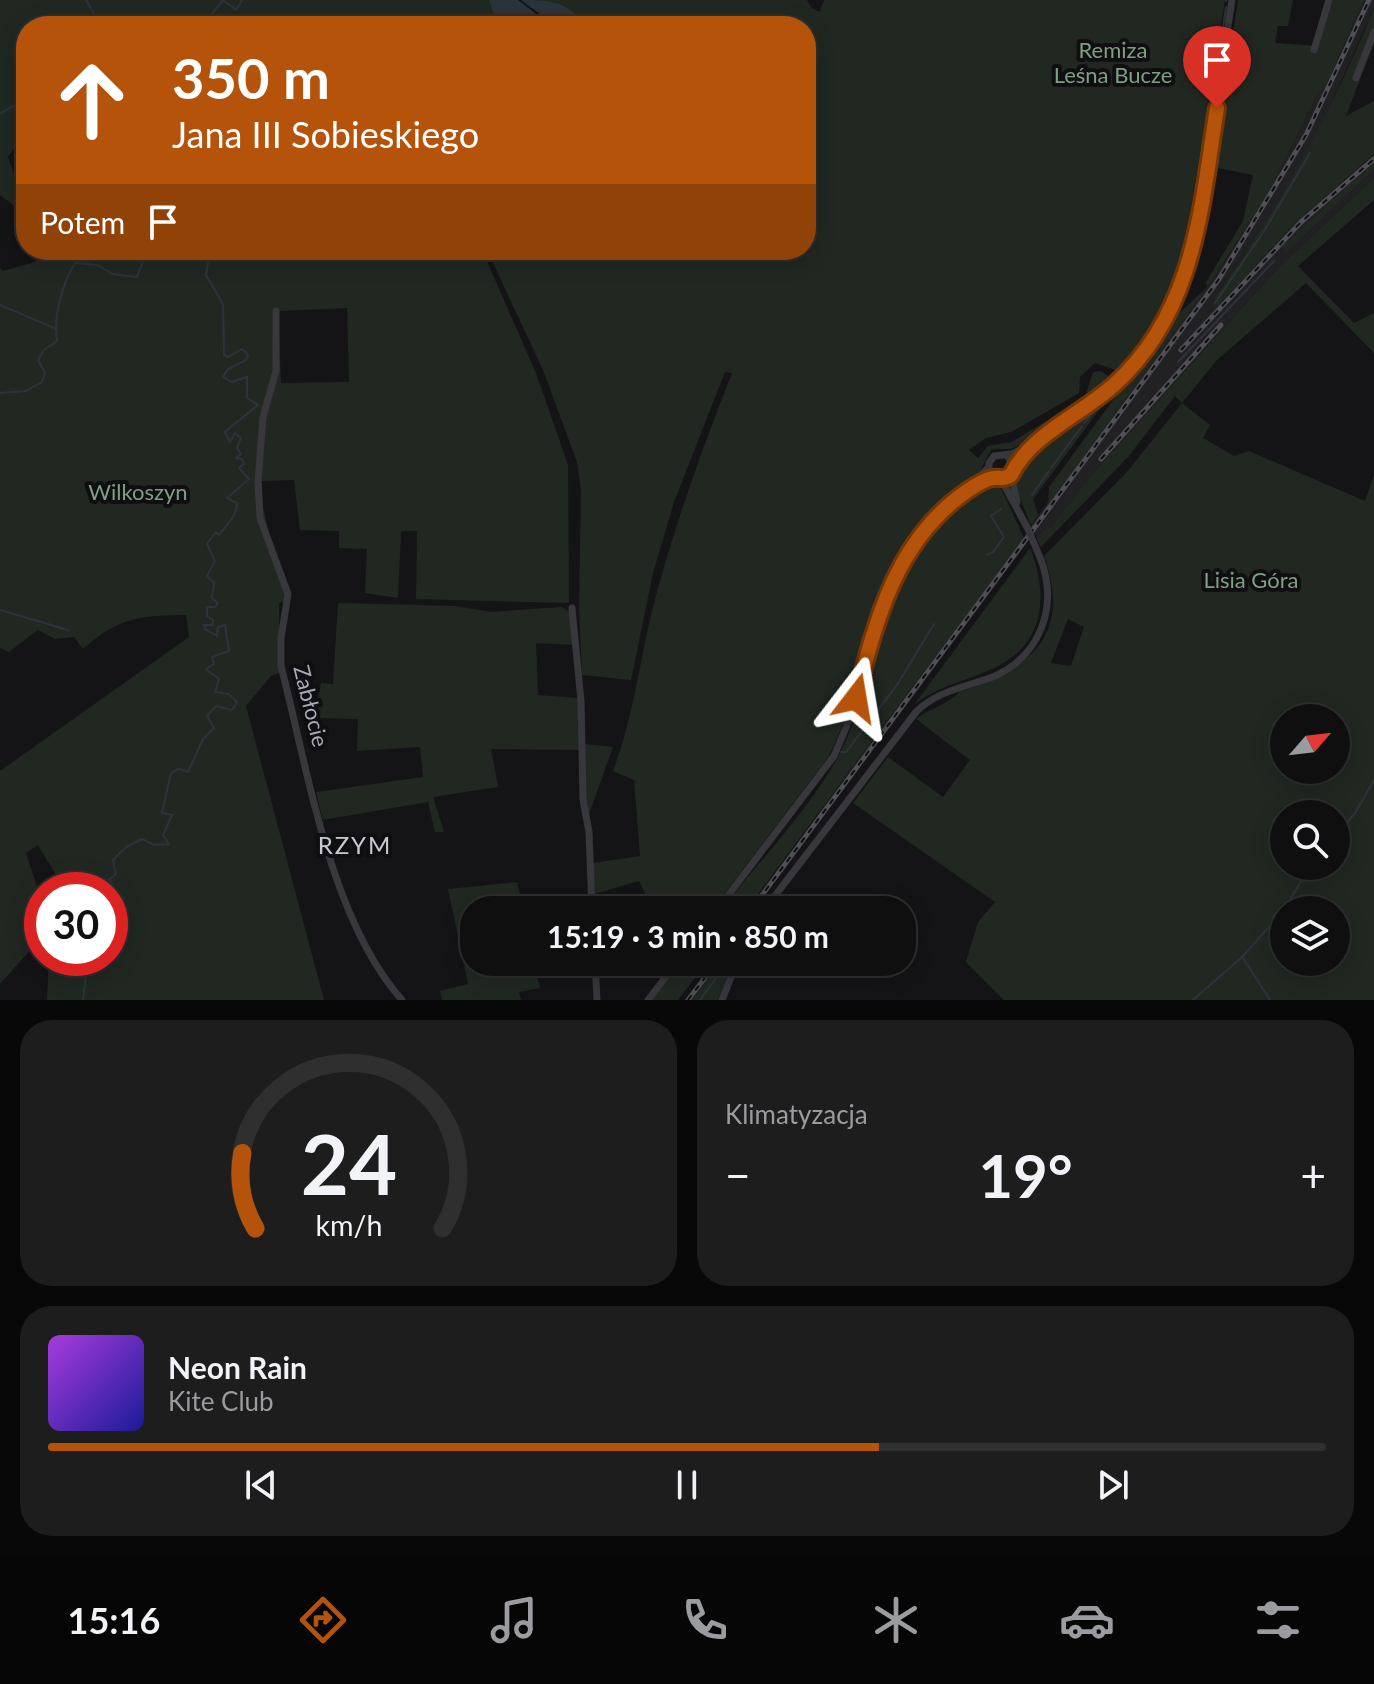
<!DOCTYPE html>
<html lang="pl">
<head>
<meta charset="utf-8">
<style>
  body { margin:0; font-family:Lato,sans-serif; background:#1d1d1e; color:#f1f3f6; height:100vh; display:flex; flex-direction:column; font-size:30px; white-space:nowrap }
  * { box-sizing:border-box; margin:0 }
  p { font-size:26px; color:#9b9c9f }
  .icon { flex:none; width:44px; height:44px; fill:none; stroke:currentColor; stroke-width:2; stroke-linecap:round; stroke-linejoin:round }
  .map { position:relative; height:1000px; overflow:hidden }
  .side { display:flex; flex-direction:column; gap:20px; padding:20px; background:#080809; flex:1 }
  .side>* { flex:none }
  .hud { position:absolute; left:16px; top:16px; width:800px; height:244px; border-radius:32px; box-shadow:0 4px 20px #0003,0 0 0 2px #2f2f30; background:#b45309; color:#fff; overflow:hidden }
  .needle { width:52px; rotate:62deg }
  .fabs { position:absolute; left:1270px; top:704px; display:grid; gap:16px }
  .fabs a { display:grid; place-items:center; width:80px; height:80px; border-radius:50%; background:#0f0f10; box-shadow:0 4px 20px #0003,0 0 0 2px #2f2f30; font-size:40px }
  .speed { position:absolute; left:24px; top:872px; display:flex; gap:16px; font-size:40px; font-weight:700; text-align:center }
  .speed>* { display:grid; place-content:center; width:104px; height:104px; border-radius:50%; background:#0f0f10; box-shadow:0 4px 20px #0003,0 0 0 2px #2f2f30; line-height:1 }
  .speed .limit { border:12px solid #d22; background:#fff; color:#111 }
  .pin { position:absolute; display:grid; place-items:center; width:68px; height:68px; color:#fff; margin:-82px -34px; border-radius:50% 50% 50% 0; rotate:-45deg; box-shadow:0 0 8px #0007 }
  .pin .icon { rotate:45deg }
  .me { position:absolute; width:88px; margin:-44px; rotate:14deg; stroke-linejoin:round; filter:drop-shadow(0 0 6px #0008) }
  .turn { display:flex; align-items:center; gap:28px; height:168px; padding:0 24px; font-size:36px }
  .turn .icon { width:104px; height:104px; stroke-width:2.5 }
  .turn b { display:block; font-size:56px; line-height:68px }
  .then { display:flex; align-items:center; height:76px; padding:0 24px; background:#0003; gap:16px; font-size:30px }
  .big { font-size:60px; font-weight:700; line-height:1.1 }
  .side .widget { flex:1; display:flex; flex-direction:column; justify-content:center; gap:12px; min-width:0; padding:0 28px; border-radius:32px; background:#1d1d1e }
  .side .dial { align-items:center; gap:0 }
  .dial svg { height:208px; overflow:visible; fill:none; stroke:#2f2f30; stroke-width:7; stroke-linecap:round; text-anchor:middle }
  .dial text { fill:#f1f3f6; stroke:none }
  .song { display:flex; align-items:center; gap:24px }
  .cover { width:96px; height:96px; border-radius:12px; background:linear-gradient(135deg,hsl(280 70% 55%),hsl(240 70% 35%)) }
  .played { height:8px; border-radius:4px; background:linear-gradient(90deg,#b45309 65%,#2f2f30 65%) }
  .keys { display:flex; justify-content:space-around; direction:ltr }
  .heat { display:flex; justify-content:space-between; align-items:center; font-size:44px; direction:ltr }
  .side .tiles { flex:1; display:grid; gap:20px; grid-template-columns:1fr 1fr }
  .widget:last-child { grid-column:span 2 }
  .trip { position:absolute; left:460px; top:896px; width:456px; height:80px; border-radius:32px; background:#0f0f10; box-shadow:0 4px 20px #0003,0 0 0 2px #2f2f30; font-weight:700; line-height:80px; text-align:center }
  .menu { display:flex; height:128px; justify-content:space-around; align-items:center; background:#060606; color:#9b9c9f }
  .menu .icon { width:56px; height:56px }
  .menu .active { color:#b45309 }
  .menu b { font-size:36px; color:#f1f3f6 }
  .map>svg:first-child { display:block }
</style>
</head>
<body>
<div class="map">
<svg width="1374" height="1000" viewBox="0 0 1374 1000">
  <rect width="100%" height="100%" fill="#141416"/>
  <polygon fill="#212023" points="1364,0 1374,0 1374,8 1313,144 1263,227 1217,294 1216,307 1294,224 1374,154 1374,178 1279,267 1087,480 1051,529 1047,526 1037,539 1031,525 1215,276 1261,206 1319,92 1324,90"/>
  <g fill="#212822" fill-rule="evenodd">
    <polygon points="0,0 505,0 504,26 26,26 26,132 8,157 15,176 26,182 26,215 0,195"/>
    <path d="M523 0H807L811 8 820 12 824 0H1225L1187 233 1176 281 1163 310 1119 371 1095 363 1080 377 1079 393 1011 432 986 438 969 450 978 458 988 446 1012 442 1085 397 1093 372 1101 371 1110 377C1108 387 1025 447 1010 449 1003 450 999 448 991 450L980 471 920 525 906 543 883 584 844 722 829 756 712 910H641L651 905 639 881 594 894 593 863 640 856 634 780 613 771C633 718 639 665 652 611 673 529 701 452 732 373L725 372 674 502 653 573 631 680 582 675 579 606 581 490 577 462 543 370 487 250H806V26H565Z"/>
    <polygon points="1238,0 1293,0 1288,26 1278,26 1275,43 1319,46 1331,0 1364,0 1324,90 1319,92 1266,197 1215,276 1048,507 1049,487 1172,320 1207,287 1206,282 1243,221 1253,175 1213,167"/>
    <path d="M1374 8V43L1346 116 1374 101V154L1294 224 1216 308 1211 305 1217 294C1281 205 1333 109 1374 8Z"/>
    <polygon points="1374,163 1374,169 1286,252 1282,246"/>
    <path d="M1374 178V200L1298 266 1354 323 1374 313V353L1306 283 1217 360 1182 403 1210 425 1203 438 1234 456 1249 451 1365 501 1374 475V1000H1004L966 962 978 922 995 902 853 803 888 757 943 797 970 760 916 719C928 709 951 703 959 692 1029 670 1073 636 1044 556L1127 472 1182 403 1175 396 1128 457 1041 547 1037 539 1047 526 1051 528 1087 480 1279 267ZM1068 619 1084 627 1071 666 1051 663ZM1336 718V770H1284V718ZM1284 814H1336V866H1284ZM1284 910H1336V962H1284Z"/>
    <path d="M47 250H482L536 373 568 465 569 603 416 599 417 531H401L398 598 365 593 367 549 339 548V531L300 530 294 480 262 481 263 508 285 595 284 602 279 603V673L271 676 246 706 324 1000H47L49 958H110V890H65L38 845 26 853 42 902V937L0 984V771L189 637 186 615C141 615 117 618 83 649L74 637 55 639 38 630 9 652 0 648V268L3 271 35 262ZM347 308 349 382 281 383 278 311Z"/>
    <polygon points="1104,399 1105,402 1033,499 1038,515 1031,525 1014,484 1020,461"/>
    <path d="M992 483 1001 488 1024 538 746 910H721C760 860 814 805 842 749 858 718 863 683 872 650 892 574 923 522 992 483Z"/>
    <path d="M1030 548C1048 592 1046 642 998 666 969 681 940 684 914 705Z"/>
    <polygon points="338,603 455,606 492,612 562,607 571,613 574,645 536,643 538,695 579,698 580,750 491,749 498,787 433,797 444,832 435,832 428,802 323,820 316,792 423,777 420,747 357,751 358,719 314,718 321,683 333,684"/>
    <polygon points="585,744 613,747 589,814 585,804"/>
    <polygon points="517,882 523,910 474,910 474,962 534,962 540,988 519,992 521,1000 442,1000 440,991 468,984 448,889"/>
    <polygon points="681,962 707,962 678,1000 651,1000"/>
    <polygon points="720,962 733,962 718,1000 692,1000"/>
  </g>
  <g fill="#2d333b">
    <polygon points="489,0 518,0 552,26 494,26 494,15"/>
    <path d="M521 0C539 0 560 0 574 13L570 26 566 21 556 26Z"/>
  </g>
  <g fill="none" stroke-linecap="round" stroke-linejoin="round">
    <g stroke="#2d333b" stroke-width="2">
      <polyline points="86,0 101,26"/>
      <polyline points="1226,1 1226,0"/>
      <polyline points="202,26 223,0 236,10 242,0"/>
      <polyline points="1216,76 1226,7"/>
      <polyline points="0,114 26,98"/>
      <polyline points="1205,149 1216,80"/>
      <polyline points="1195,204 1204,153"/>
      <polyline points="1215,303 1264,231 1310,153"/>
      <polyline points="0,305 54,328"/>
      <polyline points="1178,362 1274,261"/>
      <polyline points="1127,364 1166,309 1180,274 1194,208"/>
      <path d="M0 393 26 391 42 382 45 373 38 360 44 350 57 341C53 317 62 284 75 263L98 265 112 274 137 277 145 256 156 250"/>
      <polyline points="1084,423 1096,409"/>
      <polyline points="1051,468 1082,426"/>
      <polyline points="1032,495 1049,471"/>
      <polyline points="986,555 993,552 1004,537 991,516 1001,509"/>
      <polyline points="0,610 68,630"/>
      <polyline points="841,752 846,752 897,685 934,624"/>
      <polyline points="1336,836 1355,813 1374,780"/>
      <path d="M110 892 113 885 109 880 116 874 113 860 126 847 142 839 154 845 169 844 163 835 172 815 162 813 171 773 178 769 188 772 203 739 214 728 207 716 216 706 232 710 237 702 229 694 215 692 219 679 206 669 214 664 212 657 229 651 225 625 218 627 217 636 205 629 204 625H213V620L207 616V607H215L218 603 212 598 214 583 207 576 215 561 207 544 216 532 219 535C226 525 237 516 237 503L227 498 249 479 239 468 244 464 242 459 236 458 241 454 237 448 241 438 235 433 230 442 225 432 258 405 247 398V377L232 382 223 377 228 369 246 360 248 355 242 349 228 357 224 355 223 304 206 275 210 251 177 250"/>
      <polyline points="1284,910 1310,866"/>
      <polyline points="1243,958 1270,1000"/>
      <polyline points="83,1000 88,958"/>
      <polyline points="700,1000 728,962"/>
      <polyline points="1193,1000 1242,957 1284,910"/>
    </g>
    <g stroke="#37373c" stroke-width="7">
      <polyline points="1314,50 1329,0"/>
      <polyline points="1356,78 1374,32"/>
      <path d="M276 311V371L263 417 258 482 260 518 288 594 281 638V666C308 770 330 919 402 1000"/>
      <polyline points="1014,464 1032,446"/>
      <polyline points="1011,475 1017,502"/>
      <polyline points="1001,479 1011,475 1014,468 1007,455"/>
      <polyline points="971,488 995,477"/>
      <polyline points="1028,529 1003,483 989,472 989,463 994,456 1012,454 1034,443 1104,393 1131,368 1174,307 1186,273 1200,208 1232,0"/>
      <polyline points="572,608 581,701 583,799 589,832 592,910"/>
      <polyline points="717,910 834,756 850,718 880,609 901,564 933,522 988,468"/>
      <path d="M764 910 916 712C938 690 967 687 995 676 1041 655 1058 606 1041 560"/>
      <polyline points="595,962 597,1000"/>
      <polyline points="648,1000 677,962"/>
      <polyline points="722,1000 737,962"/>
    </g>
    <g stroke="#4f4f55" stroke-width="5">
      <g id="rail">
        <polyline points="1181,350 1301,222 1374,159"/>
        <polyline points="1101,459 1221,325"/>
        <polyline points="751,910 1219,279 1306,135 1369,0"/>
        <polyline points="688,1000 717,962"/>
      </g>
    </g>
    <use href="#rail" stroke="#0f0f11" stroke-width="2" stroke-dasharray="6" stroke-linecap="butt"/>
    <polyline stroke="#37373c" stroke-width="7" points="1028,529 1041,560"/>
  </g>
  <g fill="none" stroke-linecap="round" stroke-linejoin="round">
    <g stroke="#753606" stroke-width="20">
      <path id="route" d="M856 698C876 620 896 540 967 491 973 487 987 478 994 478 1002 477 1003 480 1011 475 1031 434 1081 415 1115 384 1195 311 1201 208 1217 108"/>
    </g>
    <use href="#route" stroke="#b45309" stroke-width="14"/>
  </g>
  <g text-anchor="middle" stroke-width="8" stroke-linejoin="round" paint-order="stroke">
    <g font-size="22" fill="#7f9f85" stroke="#0f0f11">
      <text x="1113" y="58">Remiza<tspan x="1113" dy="25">Leśna Bucze</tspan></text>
      <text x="138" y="500">Wilkoszyn</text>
      <text x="1251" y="588">Lisia Góra</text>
    </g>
    <g font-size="22" fill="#a7a9b5" stroke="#0f0f11">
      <text transform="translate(311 706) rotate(76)" y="8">Zabłocie</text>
    </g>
    <g font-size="24" letter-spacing="2" fill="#c7c9d1" stroke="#0f0f11">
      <text x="355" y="854">RZYM</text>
    </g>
  </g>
</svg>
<div class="fabs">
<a><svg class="needle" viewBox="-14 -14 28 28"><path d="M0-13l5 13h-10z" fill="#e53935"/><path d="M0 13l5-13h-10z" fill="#9b9c9f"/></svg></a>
<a><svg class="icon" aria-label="search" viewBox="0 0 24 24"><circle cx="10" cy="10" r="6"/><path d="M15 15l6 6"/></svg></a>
<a><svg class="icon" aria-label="layers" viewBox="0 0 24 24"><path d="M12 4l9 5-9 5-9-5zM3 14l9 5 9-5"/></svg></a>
</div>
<div class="speed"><div class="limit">30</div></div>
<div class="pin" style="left:1217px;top:108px;background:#d93025"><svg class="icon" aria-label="arrive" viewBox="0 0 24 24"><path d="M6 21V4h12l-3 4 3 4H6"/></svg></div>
<svg class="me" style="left:856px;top:698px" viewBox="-20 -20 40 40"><path d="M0-17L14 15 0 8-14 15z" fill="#b45309" stroke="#fff" stroke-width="4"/></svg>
<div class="trip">15:19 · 3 min · 850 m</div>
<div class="hud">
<div class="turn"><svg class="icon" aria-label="ahead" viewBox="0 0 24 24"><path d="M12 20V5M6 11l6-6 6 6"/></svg><div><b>350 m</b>Jana III Sobieskiego</div></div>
<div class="then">Potem<svg class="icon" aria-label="arrive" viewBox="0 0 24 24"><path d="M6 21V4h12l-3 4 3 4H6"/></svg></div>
</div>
</div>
<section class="side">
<div class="tiles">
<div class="widget dial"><svg viewBox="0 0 100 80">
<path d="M14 69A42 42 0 1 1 86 69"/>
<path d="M14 69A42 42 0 0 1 9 40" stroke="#b45309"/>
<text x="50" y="56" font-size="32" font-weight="700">24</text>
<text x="50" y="72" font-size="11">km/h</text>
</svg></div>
<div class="widget"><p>Klimatyzacja</p>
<div class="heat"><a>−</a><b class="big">19°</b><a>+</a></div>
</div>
<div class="widget">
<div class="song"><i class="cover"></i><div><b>Neon Rain</b><p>Kite Club</p></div></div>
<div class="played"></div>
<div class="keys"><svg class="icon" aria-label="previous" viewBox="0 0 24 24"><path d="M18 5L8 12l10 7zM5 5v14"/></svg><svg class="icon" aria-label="pause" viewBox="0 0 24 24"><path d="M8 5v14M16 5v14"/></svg><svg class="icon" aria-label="next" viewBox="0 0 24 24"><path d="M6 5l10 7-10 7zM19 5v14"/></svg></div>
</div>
</div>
</section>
<nav class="menu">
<b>15:16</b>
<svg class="icon active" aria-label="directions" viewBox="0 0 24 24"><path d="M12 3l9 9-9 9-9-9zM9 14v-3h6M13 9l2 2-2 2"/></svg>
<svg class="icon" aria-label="music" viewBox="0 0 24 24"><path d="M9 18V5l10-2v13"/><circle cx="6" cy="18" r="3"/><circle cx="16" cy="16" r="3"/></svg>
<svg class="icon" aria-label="phone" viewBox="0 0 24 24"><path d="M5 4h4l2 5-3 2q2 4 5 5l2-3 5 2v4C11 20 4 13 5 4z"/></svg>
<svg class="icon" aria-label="climate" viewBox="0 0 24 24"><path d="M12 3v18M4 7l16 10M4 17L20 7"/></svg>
<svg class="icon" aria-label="car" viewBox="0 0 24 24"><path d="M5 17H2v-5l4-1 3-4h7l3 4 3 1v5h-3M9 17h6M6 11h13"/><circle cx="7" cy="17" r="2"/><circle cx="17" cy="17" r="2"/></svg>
<svg class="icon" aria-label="filters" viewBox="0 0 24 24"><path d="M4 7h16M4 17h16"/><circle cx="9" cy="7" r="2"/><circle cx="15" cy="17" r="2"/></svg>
</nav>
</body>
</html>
